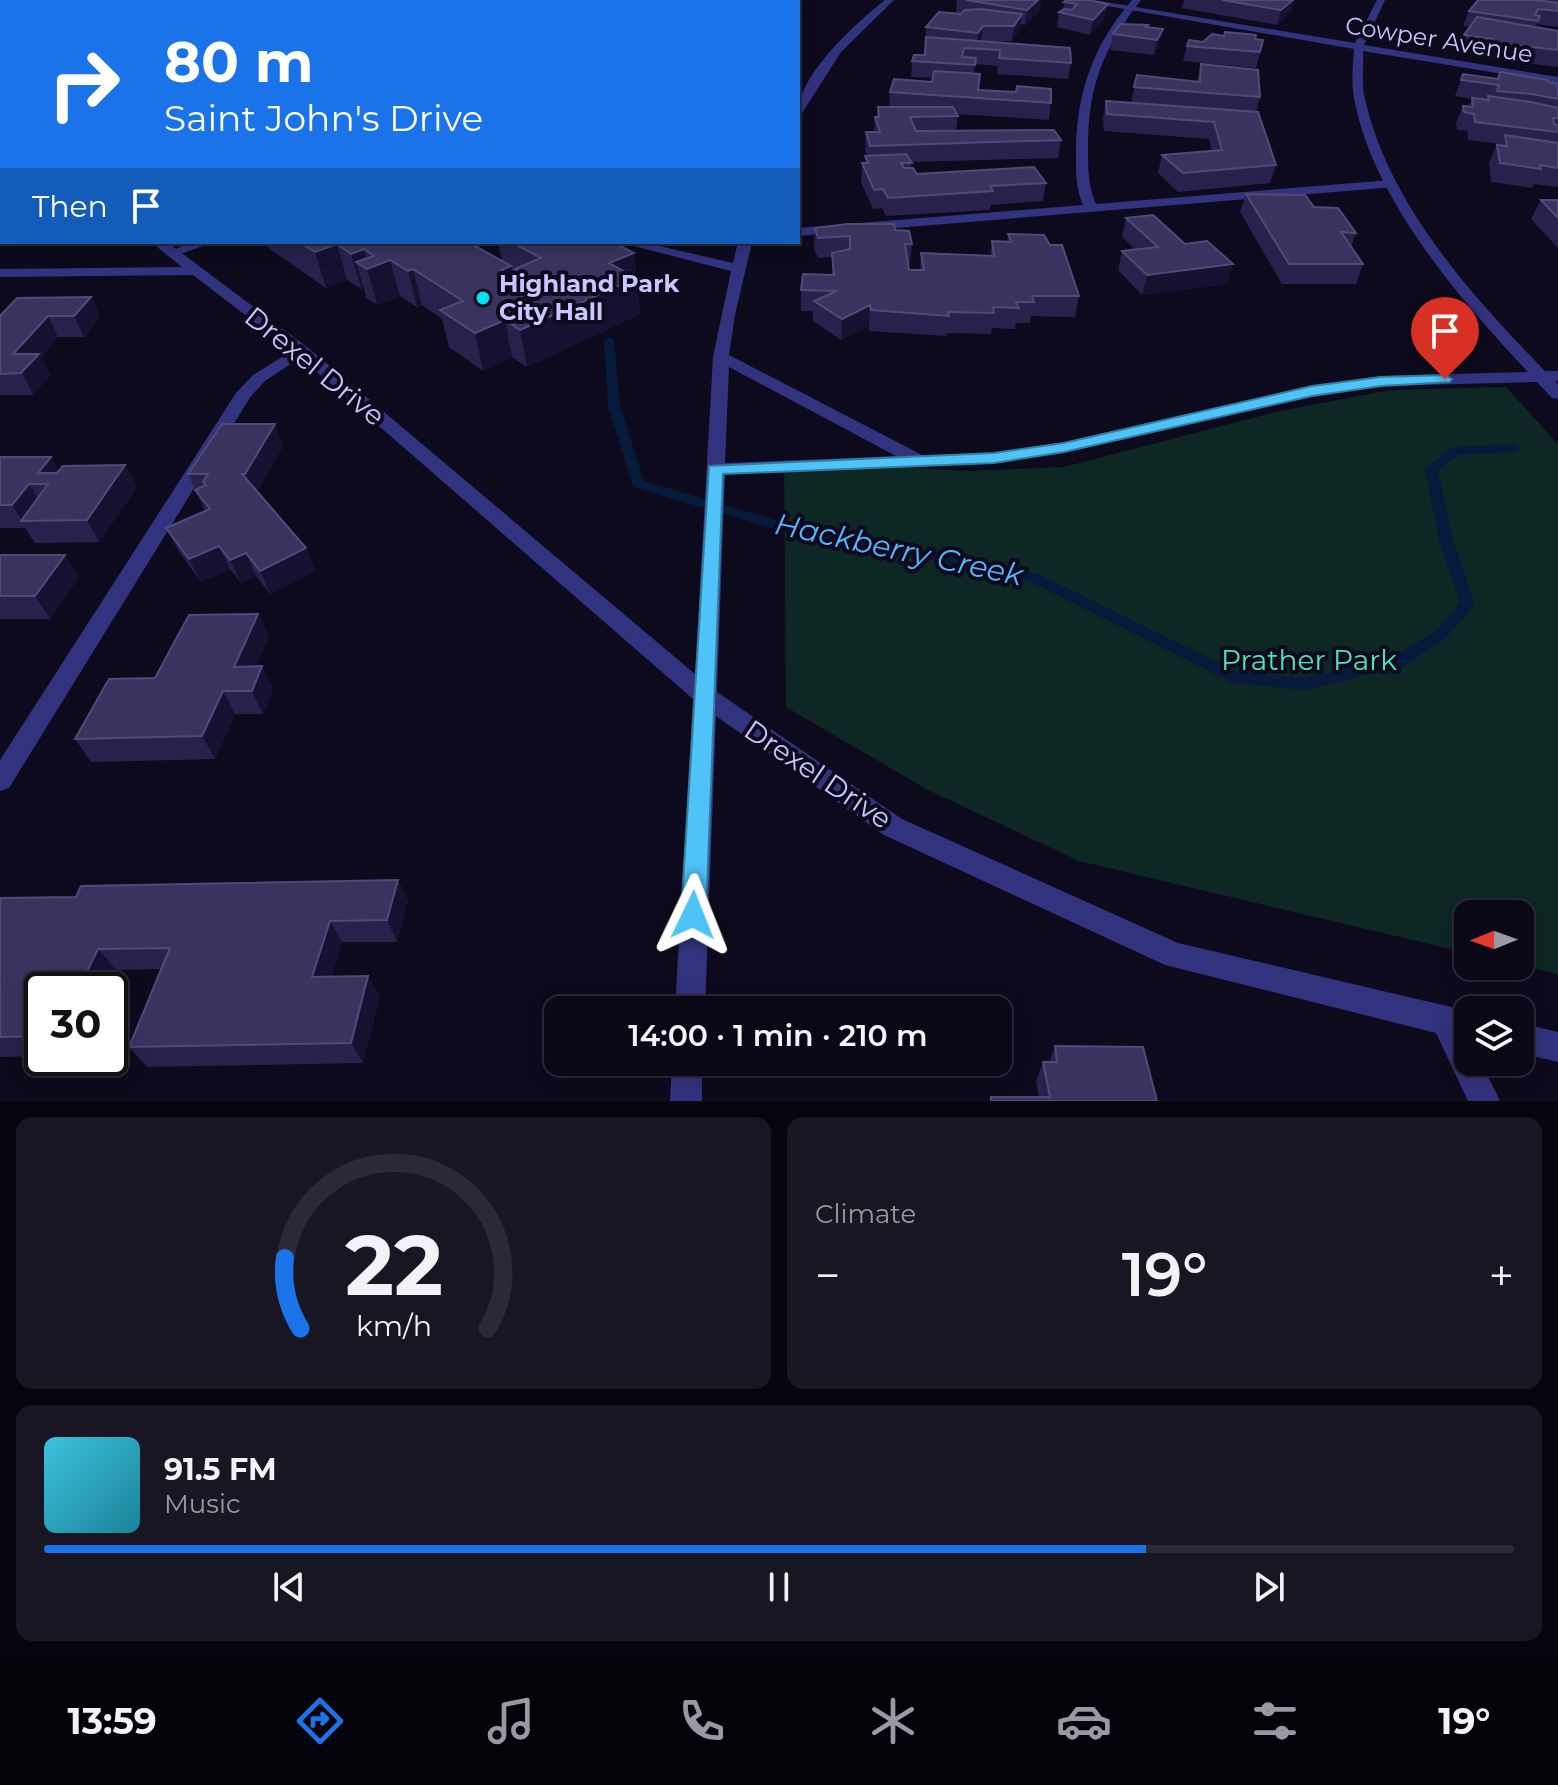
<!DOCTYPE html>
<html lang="en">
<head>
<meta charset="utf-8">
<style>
  body { margin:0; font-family:Montserrat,sans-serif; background:#181623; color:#f1f3f6; height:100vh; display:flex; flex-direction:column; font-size:30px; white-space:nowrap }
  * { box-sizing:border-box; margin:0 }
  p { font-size:26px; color:#999aa1 }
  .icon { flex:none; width:44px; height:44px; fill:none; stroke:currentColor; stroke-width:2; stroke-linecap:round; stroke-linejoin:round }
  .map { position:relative; height:1101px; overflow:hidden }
  .drawer { display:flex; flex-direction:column; gap:16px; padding:16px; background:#06040c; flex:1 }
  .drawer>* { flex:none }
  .hud { position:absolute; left:0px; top:0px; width:800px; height:244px; box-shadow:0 4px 20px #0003,0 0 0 2px #2a2935; background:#1a73e8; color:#fff; overflow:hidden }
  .needle { width:52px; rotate:269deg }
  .fabs { position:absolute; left:1454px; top:900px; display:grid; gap:16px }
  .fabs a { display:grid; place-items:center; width:80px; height:80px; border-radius:16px; background:#0a0816; box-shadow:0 4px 20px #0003,0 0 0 2px #2a2935; font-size:40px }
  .speed { position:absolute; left:24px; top:972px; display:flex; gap:16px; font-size:40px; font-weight:700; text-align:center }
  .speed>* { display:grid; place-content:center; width:104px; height:104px; border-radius:50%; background:#0a0816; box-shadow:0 4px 20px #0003,0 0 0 2px #2a2935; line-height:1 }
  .speed .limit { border:4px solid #111; border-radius:12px; background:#fff; color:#111 }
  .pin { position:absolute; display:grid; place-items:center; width:68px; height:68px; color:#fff; margin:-82px -34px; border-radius:50% 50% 50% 0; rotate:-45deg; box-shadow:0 0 8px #0007 }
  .pin .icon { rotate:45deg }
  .me { position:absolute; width:88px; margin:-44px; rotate:2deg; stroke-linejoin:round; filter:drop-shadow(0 0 6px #0008) }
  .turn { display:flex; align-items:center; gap:28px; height:168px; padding:0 32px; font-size:36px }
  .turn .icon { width:104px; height:104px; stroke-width:2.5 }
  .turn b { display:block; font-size:56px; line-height:68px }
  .then { display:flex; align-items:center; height:76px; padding:0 32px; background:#0003; gap:16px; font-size:30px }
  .big { font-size:60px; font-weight:600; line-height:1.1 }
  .drawer .widget { flex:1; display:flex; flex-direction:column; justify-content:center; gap:12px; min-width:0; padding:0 28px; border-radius:16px; background:#181623 }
  .drawer .dial { align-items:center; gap:0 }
  .dial svg { height:208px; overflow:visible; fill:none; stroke:#2a2935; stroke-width:7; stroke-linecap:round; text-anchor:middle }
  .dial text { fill:#f1f3f6; stroke:none }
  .song { display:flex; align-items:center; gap:24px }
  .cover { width:96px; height:96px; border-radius:12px; background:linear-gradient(135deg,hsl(190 70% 55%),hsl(190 70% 35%)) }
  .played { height:8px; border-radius:4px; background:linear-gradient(90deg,#1a73e8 75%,#2a2935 75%) }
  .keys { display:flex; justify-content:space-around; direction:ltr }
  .heat { display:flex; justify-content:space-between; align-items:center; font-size:44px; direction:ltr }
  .drawer .tiles { flex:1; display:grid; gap:16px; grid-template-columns:1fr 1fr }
  .widget:last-child { grid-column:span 2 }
  .trip { position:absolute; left:544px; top:996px; width:468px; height:80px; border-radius:16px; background:#0a0816; box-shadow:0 4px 20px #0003,0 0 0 2px #2a2935; font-weight:600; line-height:80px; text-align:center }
  .tabs { display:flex; height:128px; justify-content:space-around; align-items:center; background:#040309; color:#999aa1 }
  .tabs .icon { width:56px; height:56px }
  .tabs .on { color:#1a73e8 }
  .tabs b { font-size:36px; color:#f1f3f6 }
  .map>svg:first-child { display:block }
</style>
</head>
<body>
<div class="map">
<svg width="1558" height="1101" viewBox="0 0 1558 1101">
  <rect width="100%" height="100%" fill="#0d0a1d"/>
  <polygon fill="#0d2725" points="1506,387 1558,444 1558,974 1520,965 1520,914 1468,914 1468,953 1079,861 928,790 786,707 784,460 969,471 1064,467 1280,411 1391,390"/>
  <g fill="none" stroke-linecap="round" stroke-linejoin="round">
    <polygon fill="#061b3b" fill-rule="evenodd" points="609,337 614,340 620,406 644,481 816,532 895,542 1038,574 1236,671 1305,678 1394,657 1435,631 1460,603 1439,540 1425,470 1450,448 1454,447 1514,444 1520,448 1514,452 1457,455 1438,471 1453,540 1475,604 1445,639 1404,666 1305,690 1233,683 1029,581 895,552 815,541 633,487 608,406 604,340"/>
    <g fill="#32337f" fill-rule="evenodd">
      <path d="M1132 0H1141C1103 49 1088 85 1088 149 1088 168 1088 186 1096 204L1391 180 1397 184 1395 187 798 236V228L1083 205C1075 187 1076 169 1076 149 1077 91 1094 44 1132 0Z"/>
      <polygon points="193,242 214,242 172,257 165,253"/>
      <polygon points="301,345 307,347 307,353 265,381 251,396 9,788 0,791 0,760 236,393 253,375"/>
      <polygon points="1445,1005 1455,1010 1468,1035 1468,1062 1481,1062 1500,1101 1468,1101 1430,1020 1435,1010"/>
    </g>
    <g fill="#32337f" fill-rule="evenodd">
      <polygon points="285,0 301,0 302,2 287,2"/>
      <rect x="421" y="0" width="8" height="2"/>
      <path d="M885 0H894L841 52 802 113 798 114C798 75 855 24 885 0Z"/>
      <path d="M1073 0H1093L1355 43 1377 0H1385L1364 45 1558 77V83L1363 51C1364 66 1361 84 1365 99 1389 205 1472 296 1545 371H1558V381H1555L1558 384V399L1552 398 1537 382 1381 386 1312 396 1064 452 994 463 725 474 717 692 902 819 1178 943 1468 1011V1041L1165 965 884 835 716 716 705 1010H675L693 699 295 353 193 275 0 277V269L182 267 151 242H167L307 347 695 674 713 357 731 271 618 242H642L733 263 738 242H752L735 315 729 355 922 455 994 453 1064 442 1312 386 1381 376 1528 372C1460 300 1372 198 1354 98 1351 83 1353 65 1354 49ZM729 367 896 456 725 463Z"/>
      <rect x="0" y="114" width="2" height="7"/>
      <polygon points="2,208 2,216 0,217 0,209"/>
      <polygon points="1520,1023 1558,1032 1558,1062 1520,1053"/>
      <polygon points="672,1062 702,1062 702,1101 670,1101"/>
    </g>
  </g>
  <g fill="#28214c">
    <polygon points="50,0 185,0 186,2 51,2"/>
    <polygon points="957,0 1041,0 1039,11 1025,25 1021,24 1020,29 1012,41 987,42 1071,63 1068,79 997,74 998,66 975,64 974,73 978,90 1051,103 1049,120 956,114 958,116 956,131 1061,140 1058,158 911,162 911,168 917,174 1046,183 1043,201 991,205 990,210 886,216 882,208 873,209 861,182 862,163 865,163 865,156 867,156 865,150 866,132 874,132 875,117 877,117 878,107 889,107 890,92 932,82 932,78 911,77 912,61 924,55 926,27 962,14 956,13"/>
    <polygon points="1184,0 1295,0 1291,12 1277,25 1182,8"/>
    <polygon points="1478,0 1558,0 1558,27 1537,24 1535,27 1558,31 1558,67 1484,58 1485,54 1458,50 1464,35 1470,27 1463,26 1469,11"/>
    <polygon points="1064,2 1108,4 1105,18 1090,35 1057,27 1059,12 1063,9"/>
    <rect x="0" y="13" width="2" height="19"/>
    <polygon points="1148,25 1147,27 1163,29 1160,44 1154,55 1110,50 1113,34"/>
    <polygon points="1255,39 1263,40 1256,68 1183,61 1187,46 1203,42"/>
    <polygon points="1201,64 1260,97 1256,112 1276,165 1270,183 1178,192 1158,173 1162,155 1212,151 1209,139 1104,131 1103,118 1106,101 1131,103 1137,75 1197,81"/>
    <polygon points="1500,72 1558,84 1558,187 1534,184 1532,188 1491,182 1489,163 1497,145 1500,145 1501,144 1468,140 1467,131 1457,130 1456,123 1463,106 1468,107 1472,99 1455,96 1463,74 1497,79"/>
    <polygon points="1246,194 1356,233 1351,247 1363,264 1356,284 1282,284 1240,212"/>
    <polygon points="1541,200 1558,200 1558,248 1531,219"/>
    <polygon points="1126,218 1227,284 1142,295 1118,270 1122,251 1135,249 1122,237"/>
    <polygon points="815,228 895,230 912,244 910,263 908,263 909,270 920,270 921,253 990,256 992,241 1007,242 1008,234 1079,296 1075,317 1031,316 1030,323 1016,323 1015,329 992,328 991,334 947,333 946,336 869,331 869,326 841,340 813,321 813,311 801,311 801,290 832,275 832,257 818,258 814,248"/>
    <polygon points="260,242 468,242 502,261 498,242 579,242 583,244 634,253 640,314 527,367 512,357 483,371 449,347 442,319 422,305 417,307 400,296 377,305 366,298 364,288 361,289 347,280 326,288"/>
    <polygon points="91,297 100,317 84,337 58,337 41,357 50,375 33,395 0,395 0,316"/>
    <polygon points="283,446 257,491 306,548 315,571 270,594 256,576 241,583 230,569 201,582 178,550 166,528 205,511 188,474"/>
    <polygon points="0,457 59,471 125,465 137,487 99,542 35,543 25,528 0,528"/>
    <polygon points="0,555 79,577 50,619 0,619"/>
    <polygon points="258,614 269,637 256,666 262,666 273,689 263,714 235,714 215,759 91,762 75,739 155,678"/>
    <polygon points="398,880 408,901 397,942 342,942 331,976 368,976 380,997 363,1063 147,1067 129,1047 161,969 116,970 42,990 42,1056 0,1057 0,898 76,897"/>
    <polygon points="1055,1046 1157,1101 990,1101 991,1097 1039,1097 1036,1082 1043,1062 1049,1062"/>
  </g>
  <g fill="#161131">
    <polygon points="152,0 185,0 186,2 149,2 148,1"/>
    <polygon points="1038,0 1041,0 1039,11 1025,25 1027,10"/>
    <polygon points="1293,0 1295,0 1291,12 1277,25 1281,10"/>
    <polygon points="1108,4 1105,18 1090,35 1093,20"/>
    <polygon points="1022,14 1020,29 1012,41 1014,26"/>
    <polygon points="983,26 981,42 976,48 978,33"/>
    <polygon points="1163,29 1160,44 1154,55 1157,40"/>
    <polygon points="337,244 347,280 326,288 315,252"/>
    <polygon points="364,249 369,268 390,260 400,296 377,305 367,269 356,262 364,288 361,289 351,254"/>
    <polygon points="634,253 640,314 527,367 520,330 609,263"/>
    <polygon points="1233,264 1227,284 1142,295 1147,275"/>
    <polygon points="511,266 517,302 501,270"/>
    <polygon points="413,269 422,305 417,307 408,271"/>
    <polygon points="91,297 100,317 84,337 74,316"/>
    <polygon points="870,305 869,326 841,340 842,319"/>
    <polygon points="48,316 58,337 41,357 50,375 33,395 13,354"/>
    <polygon points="505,320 512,357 483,371 475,333"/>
    <polygon points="275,424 283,446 254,496 245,474"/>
    <polygon points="51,457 63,479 48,484 38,473"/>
    <polygon points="125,465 137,487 99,542 87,520"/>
    <polygon points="29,484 42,506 22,521 12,505"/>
    <polygon points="219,546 230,569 201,582 189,559"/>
    <polygon points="306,548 315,571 270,594 260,571"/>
    <polygon points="246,553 256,576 241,583 230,560"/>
    <polygon points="65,555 79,577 50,619 35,596"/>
    <polygon points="258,614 269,637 246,690 234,667"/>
    <polygon points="262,666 273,689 263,714 252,691"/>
    <polygon points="223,691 235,714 215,759 202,736"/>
    <polygon points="398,880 408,901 397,942 387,920"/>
    <polygon points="330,921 342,942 325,998 312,977"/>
    <polygon points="98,949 116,970 107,990 78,990"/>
    <polygon points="368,976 380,997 363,1063 351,1043"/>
  </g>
  <g fill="#3a3360" stroke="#504a79" stroke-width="2">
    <polygon points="487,0 517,0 515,2 486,2"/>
    <polygon points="542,0 555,0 602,2 541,2"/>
    <polygon points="649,0 664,0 669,1 645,2"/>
    <polygon points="664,0 688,0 687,0 693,1 669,2"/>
    <polygon points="735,0 777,0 788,2 729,2"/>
    <polygon points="966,0 1038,0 1027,10"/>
    <polygon points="1067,0 1088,0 1108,4 1093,20 1059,12 1064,9 1072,10 1077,4 1064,2"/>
    <polygon points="1222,0 1293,0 1281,10"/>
    <polygon points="1478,0 1535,0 1558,3 1558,11 1538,9 1535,15 1540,16 1538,21 1469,11"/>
    <polygon points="980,9 1022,14 1014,26 983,26 978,33 926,27 939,12 961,14 965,10"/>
    <polygon points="1477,17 1558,31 1558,50 1490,42 1492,39 1464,35"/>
    <polygon points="1120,24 1148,25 1146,27 1163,29 1157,40 1113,34"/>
    <polygon points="1225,32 1256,35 1255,39 1263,40 1260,52 1187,46 1189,40 1203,42 1212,34 1224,36"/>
    <polygon points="926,37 1070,48 1071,63 999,58 1000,50 964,48 962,57 976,58 975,65 912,61 914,55 925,55"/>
    <polygon points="1201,64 1258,70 1260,97 1134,87 1137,75 1200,82"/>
    <polygon points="934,71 980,74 978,90 1016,92 1017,86 1051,89 1051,103 890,92 894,79 932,82"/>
    <polygon points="1500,72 1548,80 1548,82 1558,84 1558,99 1532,94 1497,91 1499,85 1461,80 1463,74 1498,79"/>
    <polygon points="1488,96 1531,102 1558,108 1558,118 1553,118 1554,124 1558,125 1558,132 1475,122 1474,114 1464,112 1463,106 1473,107 1472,98 1489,100"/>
    <polygon points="1106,101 1258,112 1276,165 1183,173 1162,155 1222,150 1214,122 1107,114"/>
    <polygon points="878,107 953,107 958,116 910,117 916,131 1054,130 1061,140 870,146 866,132 880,132 875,117 879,117"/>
    <polygon points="1505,135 1558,143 1558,168 1540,165 1541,169 1500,163 1497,145 1507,146"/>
    <polygon points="906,154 912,163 901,163 904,168 913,168 917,174 1034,167 1046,183 990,186 993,191 888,198 883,189 874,190 862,163 869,163 865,156"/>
    <polygon points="1246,194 1305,195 1314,207 1338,208 1356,233 1341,232 1363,264 1289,264"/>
    <polygon points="1541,200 1558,200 1558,218"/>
    <polygon points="1153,215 1185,244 1207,241 1233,264 1147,275 1122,251 1158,247 1126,218"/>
    <polygon points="848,224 894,224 895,230 909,231 912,244 905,244 909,270 924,270 921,253 994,256 992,241 1012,242 1008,234 1044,235 1050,245 1062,245 1079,296 1032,296 1034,302 1016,302 1019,308 993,307 994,313 948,312 949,316 871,310 870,305 842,319 814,301 837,291 801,290 803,274 834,275 832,253 850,249 850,236 818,238 815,228"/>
    <polygon points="299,242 442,242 444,243 447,242 468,242 511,266 501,270 514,278 525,274 515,269 541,258 511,242 579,242 583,244 587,242 612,242 634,253 609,263 636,278 520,330 505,320 475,333 440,310 463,301 413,269 408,271 390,260 367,269 356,262 374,256 364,249 351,254 337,244 315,252"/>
    <polygon points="91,297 74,316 48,316 13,354 39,354 21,373 0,374 0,316 17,298"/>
    <polygon points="222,424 275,424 245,474 242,474 306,548 260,571 246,553 230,560 219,546 189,559 166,528 210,509 195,490 206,485 203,482 208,474 188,474"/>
    <polygon points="0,457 51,457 38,473 57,473 63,466 125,465 87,520 21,521 48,484 29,484 12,505 0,505"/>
    <polygon points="0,555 65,555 35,596 0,596"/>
    <polygon points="258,614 234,667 262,666 252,691 223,691 202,736 75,739 109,679 155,678 189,615"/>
    <polygon points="398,880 387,920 330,921 312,977 368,976 351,1043 129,1047 170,948 98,949 78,990 42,990 42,1036 0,1037 0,898 76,897 81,886"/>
    <polygon points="1055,1046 1143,1047 1157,1101 991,1101 991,1097 1050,1097 1043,1062 1057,1062"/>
  </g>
  <polygon fill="#4fc3f7" stroke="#337fa1" stroke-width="2" points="1445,375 1452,379 1450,382 1381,386 1312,396 1064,452 994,463 723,474 706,915 702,923 693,927 684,923 681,915 709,466 994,453 1064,443 1312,386 1381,377"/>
  <circle fill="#00e4f1" stroke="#0d0a1d" stroke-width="3" cx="483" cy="298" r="8"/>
  <g text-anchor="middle" stroke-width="8" stroke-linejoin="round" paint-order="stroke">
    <g font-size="24" fill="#cac6ff" stroke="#0d0a1d">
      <text transform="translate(1439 40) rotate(9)" y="8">Cowper Avenue</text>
    </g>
    <g font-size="24" font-weight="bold" fill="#cac6ff" stroke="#0d0a1d" text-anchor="start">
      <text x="499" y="292">Highland Park<tspan x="499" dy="28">City Hall</tspan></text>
    </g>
    <g font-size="28" fill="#cac6ff" stroke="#0d0a1d">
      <text transform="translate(315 366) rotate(39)" y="10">Drexel Drive</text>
      <text transform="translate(818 774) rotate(34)" y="10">Drexel Drive</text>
    </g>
    <g font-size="28" fill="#4ce5b8" stroke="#0d0a1d">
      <text x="1309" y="670">Prather Park</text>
    </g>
    <g font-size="30" font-style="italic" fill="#54b7ff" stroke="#0d0a1d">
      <text transform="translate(899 550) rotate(12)" y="10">Hackberry Creek</text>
    </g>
  </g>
</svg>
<div class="fabs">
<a><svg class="needle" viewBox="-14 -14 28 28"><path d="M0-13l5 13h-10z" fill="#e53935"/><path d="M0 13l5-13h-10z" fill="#999aa1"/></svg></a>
<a><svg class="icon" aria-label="layers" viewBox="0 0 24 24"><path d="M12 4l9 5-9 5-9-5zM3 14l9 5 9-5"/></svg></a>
</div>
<div class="speed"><div class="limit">30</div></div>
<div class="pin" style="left:1445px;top:379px;background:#d93025"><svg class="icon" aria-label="arrive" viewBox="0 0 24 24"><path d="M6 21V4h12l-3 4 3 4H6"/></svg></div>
<svg class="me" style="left:693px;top:915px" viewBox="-20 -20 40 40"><path d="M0-17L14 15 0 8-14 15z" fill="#4fc3f7" stroke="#fff" stroke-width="4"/></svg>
<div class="trip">14:00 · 1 min · 210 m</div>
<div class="hud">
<div class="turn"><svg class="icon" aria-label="right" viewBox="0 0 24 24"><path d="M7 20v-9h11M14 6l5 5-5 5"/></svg><div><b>80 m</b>Saint John's Drive</div></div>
<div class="then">Then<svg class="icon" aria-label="arrive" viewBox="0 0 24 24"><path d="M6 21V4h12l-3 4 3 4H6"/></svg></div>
</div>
</div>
<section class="drawer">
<div class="tiles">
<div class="widget dial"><svg viewBox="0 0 100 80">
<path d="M14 69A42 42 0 1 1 86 69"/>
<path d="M14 69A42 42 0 0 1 8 42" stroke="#1a73e8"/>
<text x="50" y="56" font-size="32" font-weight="700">22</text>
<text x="50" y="72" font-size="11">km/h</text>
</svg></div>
<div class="widget"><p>Climate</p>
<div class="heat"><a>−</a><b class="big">19°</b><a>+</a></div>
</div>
<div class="widget">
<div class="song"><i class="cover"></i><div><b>91.5 FM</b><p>Music</p></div></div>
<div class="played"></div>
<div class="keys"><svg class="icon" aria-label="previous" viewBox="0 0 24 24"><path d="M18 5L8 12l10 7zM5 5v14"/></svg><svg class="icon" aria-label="pause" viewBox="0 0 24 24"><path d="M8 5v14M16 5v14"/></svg><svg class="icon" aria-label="next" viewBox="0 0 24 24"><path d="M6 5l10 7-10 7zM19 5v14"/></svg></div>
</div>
</div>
</section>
<nav class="tabs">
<b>13:59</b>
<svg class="icon on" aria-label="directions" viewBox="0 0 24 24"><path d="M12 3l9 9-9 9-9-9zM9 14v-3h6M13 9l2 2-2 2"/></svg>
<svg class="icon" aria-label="music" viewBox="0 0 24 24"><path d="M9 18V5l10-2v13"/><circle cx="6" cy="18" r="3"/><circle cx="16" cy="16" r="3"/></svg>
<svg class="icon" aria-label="phone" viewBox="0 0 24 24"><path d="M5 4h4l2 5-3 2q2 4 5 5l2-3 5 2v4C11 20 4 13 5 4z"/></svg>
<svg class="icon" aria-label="climate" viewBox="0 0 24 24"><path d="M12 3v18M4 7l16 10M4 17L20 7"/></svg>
<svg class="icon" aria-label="car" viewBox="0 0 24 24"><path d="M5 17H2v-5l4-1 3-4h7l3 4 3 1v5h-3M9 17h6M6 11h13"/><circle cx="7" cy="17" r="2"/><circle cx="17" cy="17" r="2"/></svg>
<svg class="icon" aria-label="filters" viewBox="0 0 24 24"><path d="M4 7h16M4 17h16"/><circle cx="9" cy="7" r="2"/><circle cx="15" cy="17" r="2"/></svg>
<b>19°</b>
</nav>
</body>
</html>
